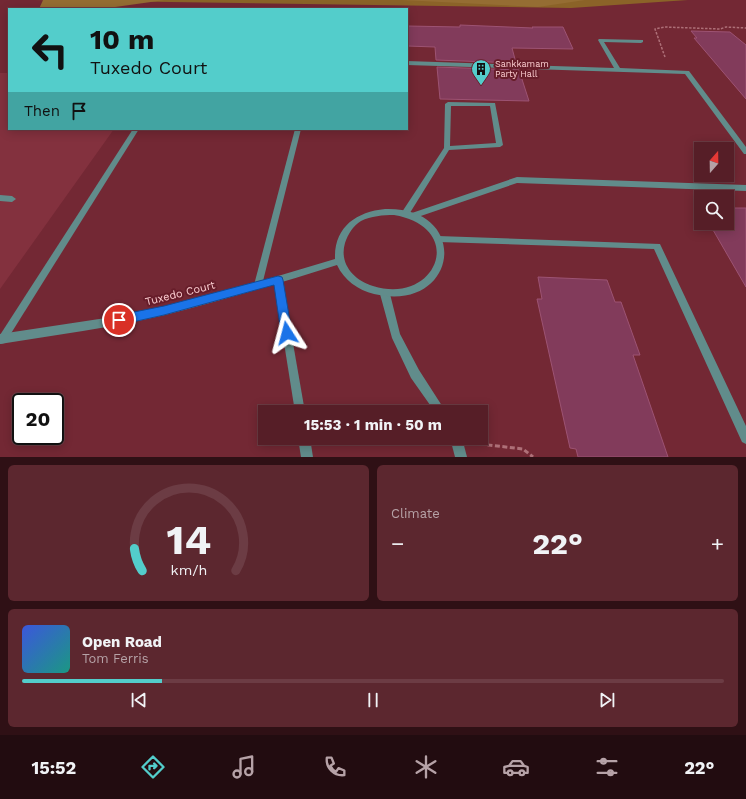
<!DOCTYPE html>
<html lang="en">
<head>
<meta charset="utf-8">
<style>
  body { margin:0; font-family:"Work Sans",sans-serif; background:#5c272f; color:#f1f3f6; height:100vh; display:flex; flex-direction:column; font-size:15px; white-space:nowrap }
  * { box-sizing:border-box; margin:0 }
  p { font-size:13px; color:#b6a2a7 }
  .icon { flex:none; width:22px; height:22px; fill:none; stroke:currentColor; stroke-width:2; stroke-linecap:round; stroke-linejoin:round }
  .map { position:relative; height:457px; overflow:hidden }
  .side { display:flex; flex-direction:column; gap:8px; padding:8px; background:#2f1015; flex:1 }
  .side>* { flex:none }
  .top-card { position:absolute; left:8px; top:8px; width:400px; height:122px; border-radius:0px; box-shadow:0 2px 10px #0003,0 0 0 1px #6c3c44; background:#53cdcb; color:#111; overflow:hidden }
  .needle { width:26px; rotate:20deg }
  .tools { position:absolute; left:694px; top:142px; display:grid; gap:8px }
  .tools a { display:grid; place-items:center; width:40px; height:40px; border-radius:0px; background:#561e27; box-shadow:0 2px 10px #0003,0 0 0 1px #6c3c44; font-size:20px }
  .speed { position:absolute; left:12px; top:393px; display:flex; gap:8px; font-size:20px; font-weight:700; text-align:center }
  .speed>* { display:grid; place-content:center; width:52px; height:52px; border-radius:50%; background:#561e27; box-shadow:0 2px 10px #0003,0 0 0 1px #6c3c44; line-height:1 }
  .speed .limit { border:2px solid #111; border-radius:6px; background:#fff; color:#111 }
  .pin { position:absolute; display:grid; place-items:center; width:34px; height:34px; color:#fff; margin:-17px; border:2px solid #fff; border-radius:50%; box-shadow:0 1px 4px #0007 }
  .me { position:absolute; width:44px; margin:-22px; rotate:351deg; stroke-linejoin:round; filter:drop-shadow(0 0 3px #0008) }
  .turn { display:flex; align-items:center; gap:14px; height:84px; padding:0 16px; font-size:18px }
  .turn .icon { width:52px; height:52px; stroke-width:2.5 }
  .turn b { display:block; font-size:28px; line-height:34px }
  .then { display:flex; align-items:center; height:38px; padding:0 16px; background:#0003; gap:8px; font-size:15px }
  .big { font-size:30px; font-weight:700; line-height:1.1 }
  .side .tile { flex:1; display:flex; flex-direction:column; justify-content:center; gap:6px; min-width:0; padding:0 14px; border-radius:6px; background:#5c272f }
  .side .dial { align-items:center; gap:0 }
  .dial svg { height:104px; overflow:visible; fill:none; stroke:#6c3c44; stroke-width:7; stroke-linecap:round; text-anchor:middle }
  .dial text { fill:#f1f3f6; stroke:none }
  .song { display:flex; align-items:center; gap:12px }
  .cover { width:48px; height:48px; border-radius:6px; background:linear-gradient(135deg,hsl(230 70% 55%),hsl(170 70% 35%)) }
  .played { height:4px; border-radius:2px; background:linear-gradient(90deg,#53cdcb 20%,#6c3c44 20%) }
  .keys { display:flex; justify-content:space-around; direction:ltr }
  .heat { display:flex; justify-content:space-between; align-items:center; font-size:22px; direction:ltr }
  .side .tiles { flex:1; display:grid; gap:8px; grid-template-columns:1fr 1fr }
  .tile:last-child { grid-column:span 2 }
  .trip { position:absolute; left:258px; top:405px; width:230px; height:40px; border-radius:0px; background:#561e27; box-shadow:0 2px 10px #0003,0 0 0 1px #6c3c44; font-weight:700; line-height:40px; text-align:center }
  .dock { display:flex; height:64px; justify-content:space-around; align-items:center; background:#220c10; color:#b6a2a7 }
  .dock .icon { width:28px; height:28px }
  .dock .current { color:#53cdcb }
  .dock b { font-size:18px; color:#f1f3f6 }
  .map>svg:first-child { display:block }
</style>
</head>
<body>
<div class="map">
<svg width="746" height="457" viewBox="0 0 746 457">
  <rect width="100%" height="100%" fill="#732834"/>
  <polygon fill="#83313e" points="0,73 9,73 9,129 114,129 0,289"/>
  <polygon fill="#8b6328" points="33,0 688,0 571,8"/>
  <g fill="#956d33">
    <polygon points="43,0 165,0 101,9 39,9"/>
    <polygon points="401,0 585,0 538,7"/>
  </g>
  <g fill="#823b5b" stroke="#9d5373">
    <polygon points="460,25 533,28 532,27 563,27 573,49 512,48 516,63 436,60 435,47 407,46 407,26 460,27"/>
    <polygon points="691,31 730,32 746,45 746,99 694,38 697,38"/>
    <polygon points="437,67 519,70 529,101 440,99"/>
    <polygon points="727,208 746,208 746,287 709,223 727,223"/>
    <polygon points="538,277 607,280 615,302 621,302 640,355 633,355 668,457 578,457 576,449 570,448 537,299 542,299"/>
  </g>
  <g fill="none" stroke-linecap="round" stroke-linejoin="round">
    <polyline stroke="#ae7078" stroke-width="1.5" stroke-dasharray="2.5 1.5" stroke-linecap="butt" points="665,57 655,29 665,27 720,29 726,27 746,28"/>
    <polyline stroke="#ae7078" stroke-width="3" stroke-dasharray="5 2.5" stroke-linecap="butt" points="480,444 523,449 533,457"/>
    <g fill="#618c8b" fill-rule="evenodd">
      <polygon points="599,39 643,40 643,42 641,43 604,42 620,68 689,71 746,147 746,154 744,154 685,74 407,65 407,61 614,68 598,40"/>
      <path d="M448 102 495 103 503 145 500 147 449 150 408 216H402L401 214 402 212 444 148 445 104ZM451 106H490L496 143 450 146Z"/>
      <polygon points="133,129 139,129 5,343 0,344 0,335"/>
      <polygon points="295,129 301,129 262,285 261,288 258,289 255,288 254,285"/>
      <polygon points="517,177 746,185 746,191 517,183 412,219 408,216 409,214"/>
      <polygon points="0,195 12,196 16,199 12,202 0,201"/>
      <polygon points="438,236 660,244 746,426 746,444 742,442 654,249 438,242 435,241 434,239 435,237"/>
      <polygon points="278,276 281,277 282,280 305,412 295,412 274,280 275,277"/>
      <polygon points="385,290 388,291 390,294 400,334 419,370 446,412 435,412 411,378 392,338 380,294 382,291"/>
      <polygon points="298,438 310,438 313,457 301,457"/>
      <polygon points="450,438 462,438 467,457 455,457"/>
    </g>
    <path fill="#618c8b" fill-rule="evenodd" d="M385 209C472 206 459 314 374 294 358 290 344 280 337 265 280 283 223 300 165 315 111 328 55 335 0 344V334L119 316 164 307 278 276 335 259C334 227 356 212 385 209ZM394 215C468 228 436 306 373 286 353 280 339 263 345 243 348 234 353 226 361 221 371 216 383 215 394 215Z"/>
  </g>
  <polygon fill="#1a73e8" stroke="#114b97" points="278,276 282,277 283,280 292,333 291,337 287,338 283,337 281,333 274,285 164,315 119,325 115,323 114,320 115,317 119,315 164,306"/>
  <defs>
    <g id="building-pin" transform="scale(1)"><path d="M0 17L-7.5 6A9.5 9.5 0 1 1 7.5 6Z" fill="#53cdcb" stroke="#671d2a"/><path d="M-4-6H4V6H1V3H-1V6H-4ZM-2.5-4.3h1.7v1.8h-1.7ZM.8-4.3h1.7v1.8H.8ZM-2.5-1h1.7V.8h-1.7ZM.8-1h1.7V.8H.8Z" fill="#111"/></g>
  </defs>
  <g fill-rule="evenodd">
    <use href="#building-pin" x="481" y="69"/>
  </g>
  <g text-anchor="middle" stroke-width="4" stroke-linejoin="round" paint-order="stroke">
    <g font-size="9" fill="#fbcdd0" stroke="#671d2a" text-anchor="start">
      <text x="495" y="67">Sankkamam<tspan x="495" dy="10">Party Hall</tspan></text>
    </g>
    <g font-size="11" fill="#fbcdd0" stroke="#671d2a">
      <text transform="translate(180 293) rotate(-14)" y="4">Tuxedo Court</text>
    </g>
  </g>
</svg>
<div class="tools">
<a><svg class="needle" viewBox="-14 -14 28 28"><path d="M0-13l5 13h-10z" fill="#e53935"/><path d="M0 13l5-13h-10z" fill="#b6a2a7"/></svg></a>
<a><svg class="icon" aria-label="search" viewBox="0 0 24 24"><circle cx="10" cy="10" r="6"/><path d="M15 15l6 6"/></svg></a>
</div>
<div class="speed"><div class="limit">20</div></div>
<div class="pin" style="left:119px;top:320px;background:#d93025"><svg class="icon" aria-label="arrive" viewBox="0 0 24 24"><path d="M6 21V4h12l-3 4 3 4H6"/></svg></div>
<svg class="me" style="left:287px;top:333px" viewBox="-20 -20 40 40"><path d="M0-17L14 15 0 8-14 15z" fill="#1a73e8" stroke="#fff" stroke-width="4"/></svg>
<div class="trip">15:53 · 1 min · 50 m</div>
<div class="top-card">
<div class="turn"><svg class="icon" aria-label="left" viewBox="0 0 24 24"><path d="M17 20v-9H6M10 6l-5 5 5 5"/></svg><div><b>10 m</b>Tuxedo Court</div></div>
<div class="then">Then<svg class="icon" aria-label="arrive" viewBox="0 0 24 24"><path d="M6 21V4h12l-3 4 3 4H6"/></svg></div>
</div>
</div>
<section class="side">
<div class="tiles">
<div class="tile dial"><svg viewBox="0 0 100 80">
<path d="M14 69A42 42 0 1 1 86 69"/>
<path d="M14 69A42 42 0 0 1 8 52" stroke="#53cdcb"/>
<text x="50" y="56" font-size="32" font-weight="700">14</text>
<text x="50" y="72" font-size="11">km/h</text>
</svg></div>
<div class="tile"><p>Climate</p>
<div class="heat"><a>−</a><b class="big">22°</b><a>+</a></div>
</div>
<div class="tile">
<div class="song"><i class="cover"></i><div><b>Open Road</b><p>Tom Ferris</p></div></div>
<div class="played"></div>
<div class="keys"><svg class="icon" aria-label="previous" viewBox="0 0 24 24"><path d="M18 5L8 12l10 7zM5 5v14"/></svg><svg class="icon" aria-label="pause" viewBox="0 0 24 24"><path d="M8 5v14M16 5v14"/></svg><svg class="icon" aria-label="next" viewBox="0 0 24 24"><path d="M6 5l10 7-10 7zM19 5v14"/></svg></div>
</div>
</div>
</section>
<nav class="dock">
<b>15:52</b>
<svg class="icon current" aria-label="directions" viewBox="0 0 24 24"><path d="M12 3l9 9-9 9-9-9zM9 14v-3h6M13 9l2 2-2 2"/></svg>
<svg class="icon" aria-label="music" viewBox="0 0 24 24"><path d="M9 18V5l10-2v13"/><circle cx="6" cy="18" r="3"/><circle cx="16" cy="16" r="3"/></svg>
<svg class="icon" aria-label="phone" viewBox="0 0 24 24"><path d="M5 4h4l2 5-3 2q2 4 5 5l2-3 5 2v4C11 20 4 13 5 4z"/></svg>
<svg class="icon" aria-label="climate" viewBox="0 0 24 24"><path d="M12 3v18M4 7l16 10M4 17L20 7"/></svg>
<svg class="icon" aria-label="car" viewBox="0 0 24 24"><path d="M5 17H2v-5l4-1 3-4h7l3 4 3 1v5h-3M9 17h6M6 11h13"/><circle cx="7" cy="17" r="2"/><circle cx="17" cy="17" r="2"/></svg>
<svg class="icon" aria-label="filters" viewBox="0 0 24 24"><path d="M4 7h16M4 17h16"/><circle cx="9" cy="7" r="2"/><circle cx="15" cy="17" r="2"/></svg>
<b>22°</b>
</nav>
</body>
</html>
